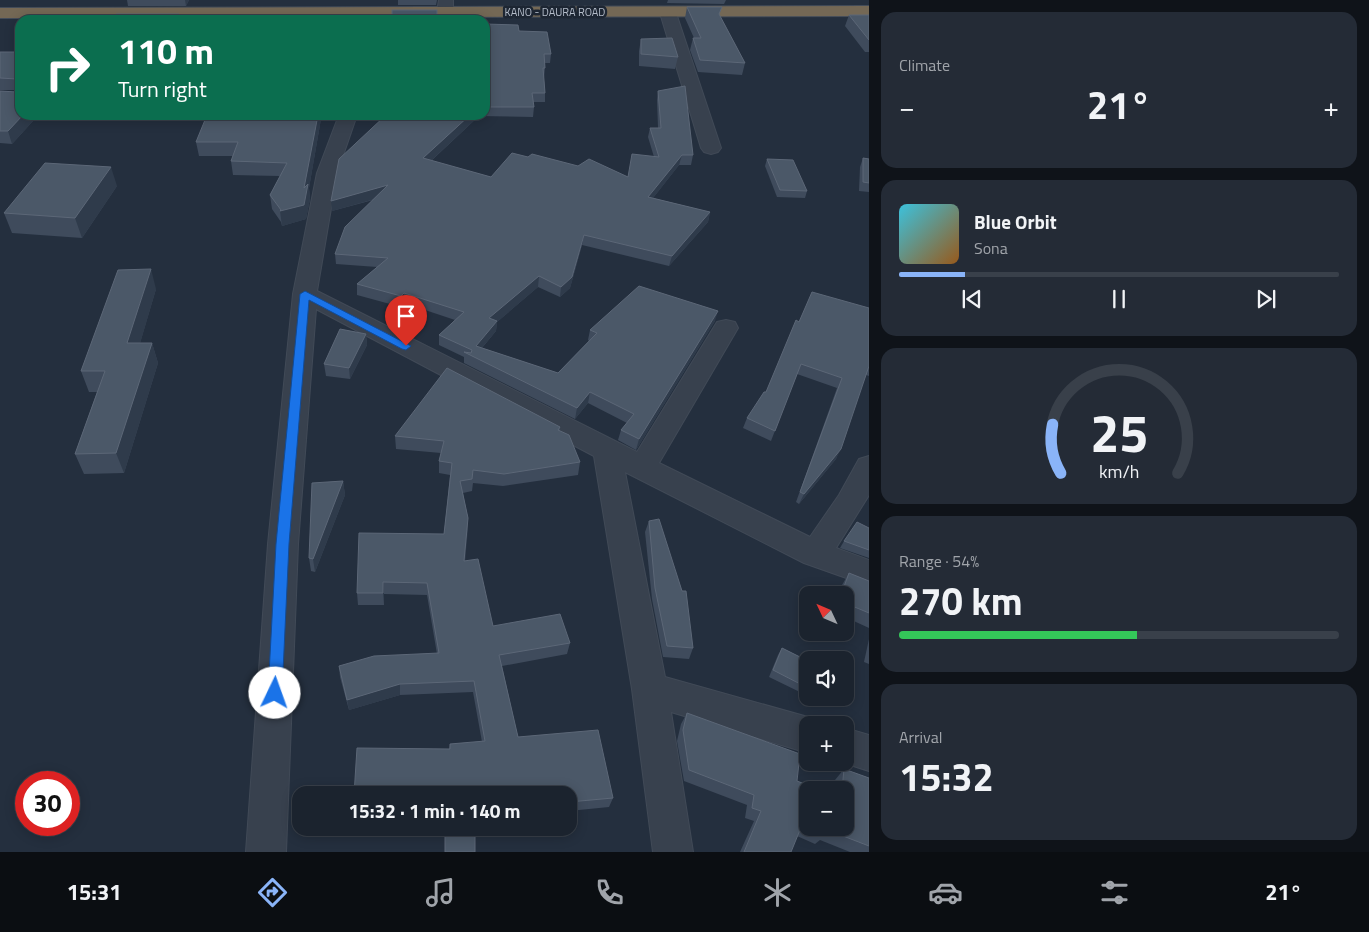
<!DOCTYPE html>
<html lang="en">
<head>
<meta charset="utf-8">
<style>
  body { margin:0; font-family:"Titillium Web",sans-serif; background:#242b36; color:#f1f3f6; height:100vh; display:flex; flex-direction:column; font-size:19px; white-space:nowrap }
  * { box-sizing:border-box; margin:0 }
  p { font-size:16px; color:#a0a4aa }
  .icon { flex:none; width:28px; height:28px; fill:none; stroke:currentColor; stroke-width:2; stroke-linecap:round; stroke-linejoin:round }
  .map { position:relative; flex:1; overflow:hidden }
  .drawer { display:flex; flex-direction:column; gap:12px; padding:12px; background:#0f1319; width:500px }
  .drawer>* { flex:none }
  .hud { position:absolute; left:15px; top:15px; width:475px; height:105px; border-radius:15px; box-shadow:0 2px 12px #0003,0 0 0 1px #39404a; background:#0b6e4f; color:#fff; overflow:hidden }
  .needle { width:32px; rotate:314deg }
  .buttons { position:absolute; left:799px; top:586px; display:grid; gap:10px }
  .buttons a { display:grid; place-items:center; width:55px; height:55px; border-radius:10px; background:#1b232e; box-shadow:0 2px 12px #0003,0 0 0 1px #39404a; font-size:25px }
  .speed { position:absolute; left:15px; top:771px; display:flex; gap:10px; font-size:25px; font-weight:700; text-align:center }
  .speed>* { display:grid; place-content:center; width:65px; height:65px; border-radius:50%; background:#1b232e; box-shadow:0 2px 12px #0003,0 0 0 1px #39404a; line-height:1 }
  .speed .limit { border:8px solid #d22; background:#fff; color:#111 }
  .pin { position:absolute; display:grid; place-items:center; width:42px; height:42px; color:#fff; margin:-51px -21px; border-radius:50% 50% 50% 0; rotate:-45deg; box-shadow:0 0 5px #0007 }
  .pin .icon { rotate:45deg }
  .me { position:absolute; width:55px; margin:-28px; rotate:3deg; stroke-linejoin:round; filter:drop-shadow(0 0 4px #0008) }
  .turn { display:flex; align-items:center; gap:18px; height:105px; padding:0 20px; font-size:22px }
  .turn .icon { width:65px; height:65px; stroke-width:2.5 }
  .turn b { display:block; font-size:35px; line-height:42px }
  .big { font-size:38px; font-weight:700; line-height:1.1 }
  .drawer .widget { flex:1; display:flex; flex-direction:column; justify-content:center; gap:8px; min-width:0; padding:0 18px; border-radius:15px; background:#242b36 }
  .drawer .dial { align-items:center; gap:0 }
  .dial svg { height:130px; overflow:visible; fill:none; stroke:#39404a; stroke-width:7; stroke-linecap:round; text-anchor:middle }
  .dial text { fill:#f1f3f6; stroke:none }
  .song { display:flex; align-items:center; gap:15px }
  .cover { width:60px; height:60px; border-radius:8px; background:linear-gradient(135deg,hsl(190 70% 55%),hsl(30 70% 35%)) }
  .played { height:5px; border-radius:2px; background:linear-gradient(90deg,#8ab4f8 15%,#39404a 15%) }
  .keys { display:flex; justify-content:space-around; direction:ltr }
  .heat { display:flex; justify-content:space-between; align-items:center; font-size:28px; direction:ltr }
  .charge { height:8px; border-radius:4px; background:linear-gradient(90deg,#34c759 54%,#39404a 0) }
  .trip { position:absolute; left:292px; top:786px; width:285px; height:50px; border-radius:15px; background:#1b232e; box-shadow:0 2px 12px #0003,0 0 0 1px #39404a; font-weight:700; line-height:50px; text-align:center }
  .tab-bar { display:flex; height:80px; justify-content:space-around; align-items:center; background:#0b0e12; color:#a0a4aa }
  .tab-bar .icon { width:35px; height:35px }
  .tab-bar .current { color:#8ab4f8 }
  .tab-bar b { font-size:22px; color:#f1f3f6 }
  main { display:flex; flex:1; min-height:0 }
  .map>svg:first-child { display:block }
</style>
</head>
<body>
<main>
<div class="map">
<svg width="869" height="852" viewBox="0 0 869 852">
  <rect width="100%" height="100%" fill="#242f3e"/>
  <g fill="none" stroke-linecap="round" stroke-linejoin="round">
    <g stroke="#414a57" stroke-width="2">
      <g id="street">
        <polygon points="439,0 453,0 453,12 450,15 440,15 437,12"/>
        <polygon points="668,8 673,10 676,13 721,148 718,152 711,154 704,152 701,148 660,13 663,10"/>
        <polygon points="339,115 357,115 337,173 317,291 637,452 717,322 726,320 735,322 738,328 659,463 810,537 839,495 859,459 869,456 869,495 836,548 869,560 869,586 804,563 625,472 665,677 808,717 821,722 822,725 808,725 808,753 671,712 693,852 653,852 632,689 594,456 316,309 298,544 286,852 246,852 268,544 293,294 317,173"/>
        <polygon points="845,728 869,735 869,771 841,762 845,762"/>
      </g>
    </g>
    <g stroke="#434c59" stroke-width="2">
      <polygon id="highway" points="869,6 869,16 0,18 0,8"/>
    </g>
    <use href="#street" fill="#38414e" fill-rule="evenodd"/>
    <use href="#highway" fill="#746855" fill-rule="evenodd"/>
  </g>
  <g fill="#3f4b5c">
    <polygon points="127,0 189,0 186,6 128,6"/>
    <polygon points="398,0 437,0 436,5 398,5"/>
    <polygon points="668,0 726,0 724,4 667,3"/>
    <polygon points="687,7 720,16 745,63 742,75 698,72 690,50 693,38 694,38 685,18"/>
    <polygon points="849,15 869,15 869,52 865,52 845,26"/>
    <polygon points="485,24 519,31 551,54 550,63 545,63 545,68 544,78 545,93 545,102 533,102 534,107 533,117 479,116 431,161 491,177 528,157 628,177 654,157 648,137 650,128 658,128 657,100 658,91 693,155 691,165 679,165 653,198 710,212 708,222 669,266 582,245 570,288 560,297 538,287 497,322 496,331 482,348 558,373 589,341 588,340 590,330 715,321 636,450 618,440 621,430 627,423 588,403 575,419 464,363 464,357 439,345 439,335 455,320 404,303 401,307 357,295 357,284 377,267 336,264 335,254 373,200 332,211 380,121 357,119 357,115 485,115"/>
    <polygon points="641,39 678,57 675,69 639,66 639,51"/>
    <polygon points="0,52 20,52 20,115 54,115 51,121 33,121 12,144 0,143 0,91 17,92 17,90 0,90"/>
    <polygon points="321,119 309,188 310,199 306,219 282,226 281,222 272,209 270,195 280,176 233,175 231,161 233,156 199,156 196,142"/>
    <polygon points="863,158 869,159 869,192 859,191 860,167"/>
    <polygon points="767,159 807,191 805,198 777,197 765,166"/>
    <polygon points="117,186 82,238 12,233 4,213"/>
    <polygon points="156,289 140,343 152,343 158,363 124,473 84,474 75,454 97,392 89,392 81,371"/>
    <polygon points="869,308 869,376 866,375 836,459 799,504 796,502 837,388 797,374 771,441 743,428 747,418 766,392 799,322"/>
    <polygon points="366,334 367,345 350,379 326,376 324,364"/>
    <polygon points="560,427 560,431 580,462 578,475 503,486 473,483 472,491 463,493 468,518 465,561 493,626 570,643 567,654 502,666 518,737 613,798 609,807 569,811 569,795 449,749 450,744 482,742 473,692 400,695 349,710 340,677 339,666 437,654 427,595 384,594 384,605 358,605 357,593 444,534 450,475 439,473 439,461 441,453 396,449 395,436"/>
    <polygon points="343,481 345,495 315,572 311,571 309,558"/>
    <polygon points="649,521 693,648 689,659 663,657 652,599 645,532"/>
    <polygon points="869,528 869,558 840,548 844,541"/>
    <polygon points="849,573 869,581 869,628 845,617 845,595 838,595 842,585"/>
    <polygon points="869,639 869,664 864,662"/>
    <polygon points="782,648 808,661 808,696 769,677 778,655"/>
    <polygon points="687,713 797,781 845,828 845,790 834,790 835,780 844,769 869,778 869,852 850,852 820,840 815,844 797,836 791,852 740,852 754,821 745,818 747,805 684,781 677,741 681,724"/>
    <polygon points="354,828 517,828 517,830 475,833 445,828"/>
  </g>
  <g fill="#2f3b4b">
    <polygon points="185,0 189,0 186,6"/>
    <polygon points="179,14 180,20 176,20"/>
    <polygon points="23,115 31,115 33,121 12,144 8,131"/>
    <polygon points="49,115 54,115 51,121"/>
    <polygon points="318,115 321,115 321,119 309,188 310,199 306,219 282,226 280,211 304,188"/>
    <polygon points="470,115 479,115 479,116 423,168 423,158"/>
    <polygon points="682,155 679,165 646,207 648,197"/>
    <polygon points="111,167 117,186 82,238 75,218"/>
    <polygon points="388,185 389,195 332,211 331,201"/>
    <polygon points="710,212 708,222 669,266 672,256"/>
    <polygon points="584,235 582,245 570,288 560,297 561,287"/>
    <polygon points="151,269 156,289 134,364 127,343"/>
    <polygon points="539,276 538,287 497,322 496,331 475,356 476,346 489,318"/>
    <polygon points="404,293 404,303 401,307 401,296"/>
    <polygon points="718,311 715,321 636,450 639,439"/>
    <polygon points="366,334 367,345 350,379 349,368"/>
    <polygon points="152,343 158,363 124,473 116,453"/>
    <polygon points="590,392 588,403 575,419 577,408"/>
    <polygon points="841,449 836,459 799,504 804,494"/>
    <polygon points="343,481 345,495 315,572 313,559"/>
    <polygon points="468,518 468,530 464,573 464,561"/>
    <polygon points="383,582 384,594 384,605 383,593"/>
    <polygon points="400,684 400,695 349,710 347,700"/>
  </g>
  <g fill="#4b5868" stroke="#5c6777">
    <polygon points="687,7 722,7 719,14 745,63 700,60 693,38 701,38"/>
    <rect x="392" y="10" width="45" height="10"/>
    <polygon points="116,14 179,14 176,20 111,20"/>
    <polygon points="849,15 869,15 869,40"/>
    <polygon points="485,24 518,25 519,31 547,32 551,54 544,54 545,68 543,68 545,93 532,93 534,107 485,107"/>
    <polygon points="672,38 678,57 641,54 641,39"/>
    <polygon points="0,52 20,52 20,115 23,115 8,131 0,131 0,91 17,92 17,79 0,78"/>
    <polygon points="685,86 693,155 682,155 648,197 710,212 672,256 584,235 572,277 561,287 539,276 489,318 497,321 476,346 558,373 597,333 590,330 639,286 718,311 639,439 621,430 634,414 590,392 577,408 464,352 471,353 472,350 439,335 464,312 404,293 401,296 357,284 388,258 335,254 345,227 388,185 331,201 339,159 386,115 470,115 423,158 491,177 512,153 528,157 532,154 578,166 589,159 628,177 632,154 659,157 650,128 661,128 658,91"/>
    <polygon points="207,115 318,115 304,188 308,184 304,205 280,211 281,210 270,195 287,163 231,161 238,142 196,142"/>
    <polygon points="863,158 869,159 869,183 863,182"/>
    <polygon points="767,159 793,160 807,191 780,190"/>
    <polygon points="45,163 111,167 75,218 4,213"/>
    <polygon points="151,269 127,343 152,343 116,453 75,454 105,371 81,371 118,270"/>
    <polygon points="812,292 869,308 869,366 841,449 804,494 800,492 842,378 801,364 775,431 747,418 764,392 766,392 796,320 799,322"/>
    <polygon points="340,329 366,334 349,368 324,364"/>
    <polygon points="447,368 560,427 558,430 569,435 580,462 504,474 473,470 472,479 460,481 468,518 464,561 478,559 493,626 560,614 570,643 499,655 518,737 598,730 613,798 569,802 569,795 354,795 357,748 450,749 450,744 485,741 474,681 400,684 347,700 339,666 374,656 439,653 427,583 383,582 383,593 357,593 359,533 444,534 452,463 439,461 444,441 395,436"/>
    <polygon points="343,481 313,559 309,558 312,483"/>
    <polygon points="659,519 682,591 686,591 693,648 667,646 655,588 649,521"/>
    <polygon points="857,522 869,528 869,550 844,541"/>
    <polygon points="849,573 869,581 869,613 845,603 845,595 841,595"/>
    <polygon points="782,648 808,661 808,688 773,670"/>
    <polygon points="687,713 800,754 797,781 820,790 808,790 808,827 802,825 791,852 744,852 761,811 752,808 754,795 689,770 683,730"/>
    <polygon points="844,769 869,778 869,846 825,829 825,835 808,828 845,828 845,790 842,790"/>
    <rect x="445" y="828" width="30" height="24"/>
  </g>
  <polygon fill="#1a73e8" stroke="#114b97" points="305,291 411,346 406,350 402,349 309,300 289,544 282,693 280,698 275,700 270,698 268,693 276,544 300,294"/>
  <g text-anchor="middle" stroke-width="5" stroke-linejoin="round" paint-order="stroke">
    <g font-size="11" fill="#b4bcc9" stroke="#1d2633">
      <text x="555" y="16">KANO - DAURA ROAD</text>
    </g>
  </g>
</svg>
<div class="buttons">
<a><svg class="needle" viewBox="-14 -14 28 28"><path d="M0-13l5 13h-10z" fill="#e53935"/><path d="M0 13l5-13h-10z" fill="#a0a4aa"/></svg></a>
<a><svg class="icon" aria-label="sound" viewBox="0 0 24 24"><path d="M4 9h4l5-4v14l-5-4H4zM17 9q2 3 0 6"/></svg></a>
<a>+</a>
<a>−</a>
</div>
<div class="speed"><div class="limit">30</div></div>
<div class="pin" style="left:406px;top:346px;background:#d93025"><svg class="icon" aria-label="arrive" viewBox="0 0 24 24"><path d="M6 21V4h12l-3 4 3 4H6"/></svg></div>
<svg class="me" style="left:275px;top:693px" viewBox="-20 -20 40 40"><circle r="19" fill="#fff"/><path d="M0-13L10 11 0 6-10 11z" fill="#1a73e8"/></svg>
<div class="trip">15:32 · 1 min · 140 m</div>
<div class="hud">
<div class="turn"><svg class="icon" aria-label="right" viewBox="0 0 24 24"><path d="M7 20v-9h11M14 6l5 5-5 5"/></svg><div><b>110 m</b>Turn right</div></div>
</div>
</div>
<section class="drawer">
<div class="widget"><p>Climate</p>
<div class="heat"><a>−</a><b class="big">21°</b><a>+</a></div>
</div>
<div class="widget">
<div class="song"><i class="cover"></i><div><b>Blue Orbit</b><p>Sona</p></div></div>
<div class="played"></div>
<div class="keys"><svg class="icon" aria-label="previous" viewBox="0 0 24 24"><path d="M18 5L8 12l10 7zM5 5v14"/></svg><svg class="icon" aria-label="pause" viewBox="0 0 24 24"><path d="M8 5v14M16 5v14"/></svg><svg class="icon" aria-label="next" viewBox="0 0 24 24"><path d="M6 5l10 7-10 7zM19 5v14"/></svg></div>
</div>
<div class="widget dial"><svg viewBox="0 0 100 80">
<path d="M14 69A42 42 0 1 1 86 69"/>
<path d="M14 69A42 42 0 0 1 9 39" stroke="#8ab4f8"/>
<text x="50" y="56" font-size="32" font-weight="700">25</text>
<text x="50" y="72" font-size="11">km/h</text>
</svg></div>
<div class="widget"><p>Range · 54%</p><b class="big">270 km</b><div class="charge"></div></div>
<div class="widget"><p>Arrival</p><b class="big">15:32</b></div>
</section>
</main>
<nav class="tab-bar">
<b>15:31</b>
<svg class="icon current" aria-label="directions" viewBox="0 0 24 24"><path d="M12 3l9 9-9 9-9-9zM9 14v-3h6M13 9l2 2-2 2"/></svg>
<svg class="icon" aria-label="music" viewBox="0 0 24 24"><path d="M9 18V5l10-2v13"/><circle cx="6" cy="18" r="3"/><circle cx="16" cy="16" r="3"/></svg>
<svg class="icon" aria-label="phone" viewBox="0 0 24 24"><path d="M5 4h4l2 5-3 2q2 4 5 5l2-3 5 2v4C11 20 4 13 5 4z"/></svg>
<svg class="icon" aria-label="climate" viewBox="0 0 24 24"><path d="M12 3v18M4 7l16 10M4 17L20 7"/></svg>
<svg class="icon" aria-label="car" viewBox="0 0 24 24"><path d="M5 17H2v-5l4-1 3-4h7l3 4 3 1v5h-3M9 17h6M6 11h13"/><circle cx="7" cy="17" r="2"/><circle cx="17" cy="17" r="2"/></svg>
<svg class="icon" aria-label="filters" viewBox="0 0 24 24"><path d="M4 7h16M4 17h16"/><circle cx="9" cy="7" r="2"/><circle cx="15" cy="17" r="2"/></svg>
<b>21°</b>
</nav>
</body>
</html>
